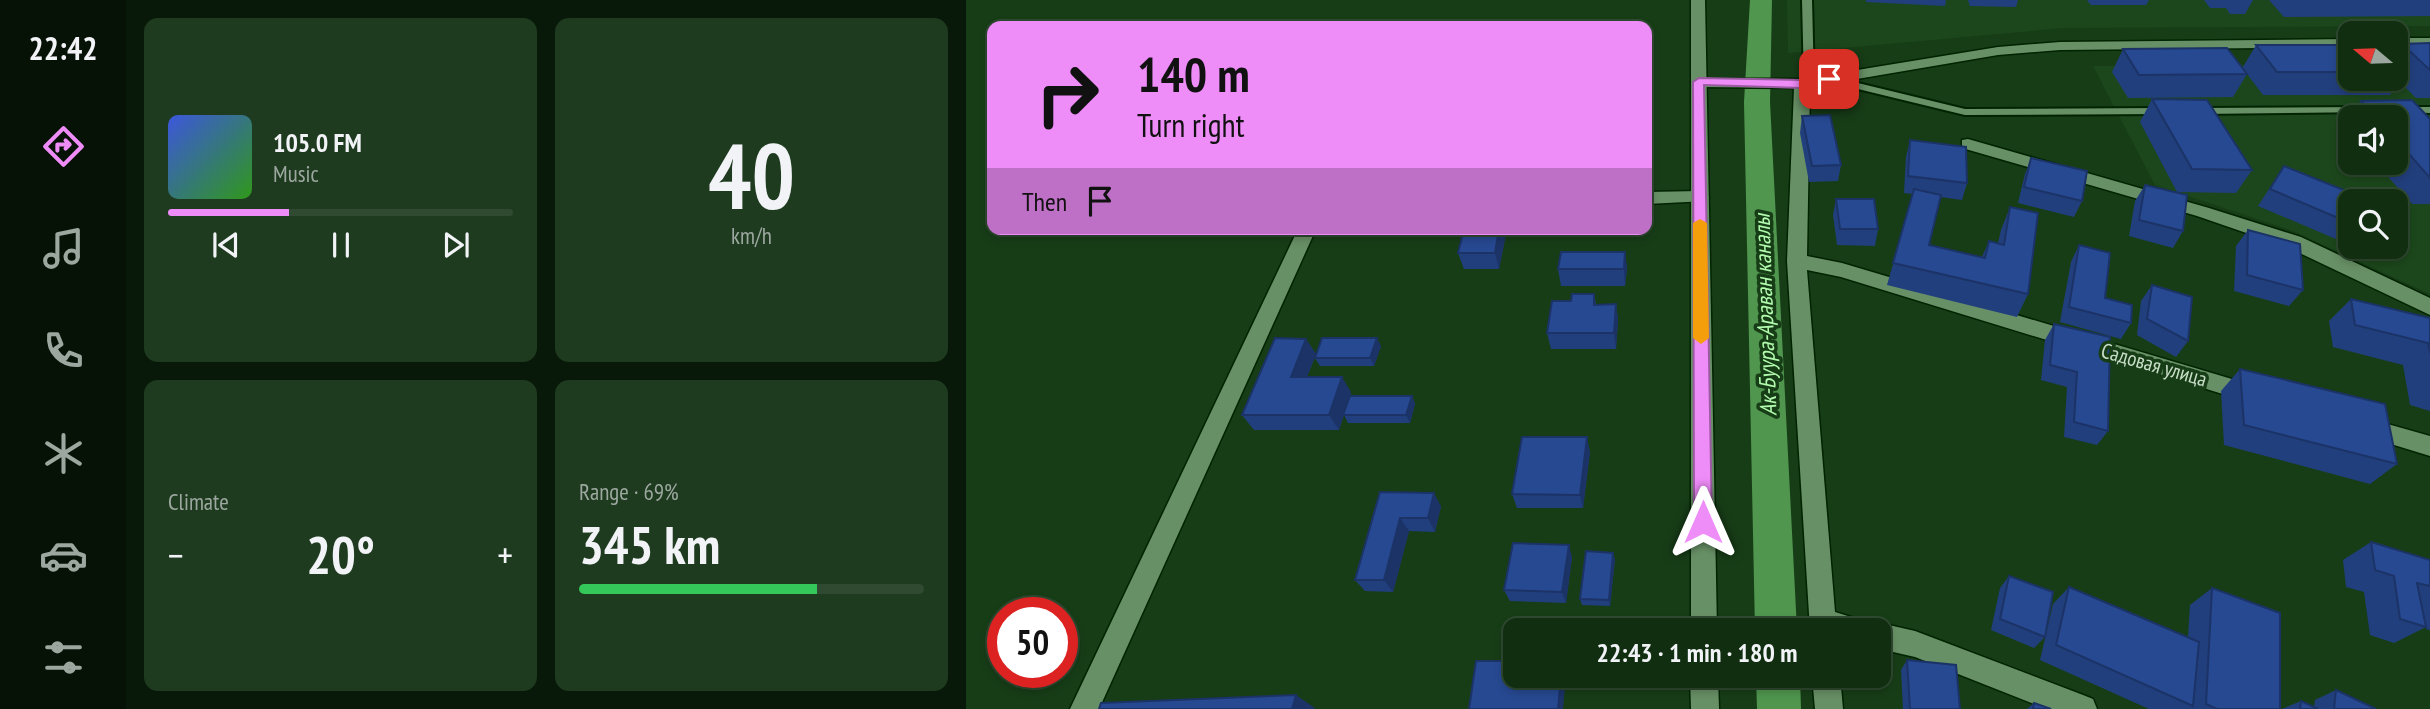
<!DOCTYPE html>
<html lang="en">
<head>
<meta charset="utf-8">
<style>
  body { margin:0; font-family:"PT Sans Narrow",sans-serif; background:#1e3a1f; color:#f1f3f6; height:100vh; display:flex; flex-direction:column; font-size:26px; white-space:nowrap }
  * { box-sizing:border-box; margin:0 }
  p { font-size:23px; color:#9ca89f }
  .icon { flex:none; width:38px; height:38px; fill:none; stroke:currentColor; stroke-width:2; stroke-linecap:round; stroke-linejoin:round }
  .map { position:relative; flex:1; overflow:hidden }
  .panel { display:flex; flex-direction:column; gap:18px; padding:18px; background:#091909; width:840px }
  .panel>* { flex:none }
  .hud { position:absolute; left:21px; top:21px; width:665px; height:214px; border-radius:14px; box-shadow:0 4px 10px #0003,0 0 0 2px #304a31; background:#ee8cf8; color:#111; overflow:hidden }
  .needle { width:46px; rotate:289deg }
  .fabs { position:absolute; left:1372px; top:21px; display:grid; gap:14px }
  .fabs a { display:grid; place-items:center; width:70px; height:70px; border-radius:14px; background:#112e11; box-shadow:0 4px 10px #0003,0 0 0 2px #304a31; font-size:35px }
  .speed { position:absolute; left:21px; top:597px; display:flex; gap:14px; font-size:35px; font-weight:700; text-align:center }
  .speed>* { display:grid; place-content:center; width:91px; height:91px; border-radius:50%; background:#112e11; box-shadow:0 4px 10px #0003,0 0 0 2px #304a31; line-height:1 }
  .speed .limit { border:10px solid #d22; background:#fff; color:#111 }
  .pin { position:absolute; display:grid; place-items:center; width:60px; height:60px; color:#fff; margin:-30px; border-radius:14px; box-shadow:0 4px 10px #0006 }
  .me { position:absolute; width:77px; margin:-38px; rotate:0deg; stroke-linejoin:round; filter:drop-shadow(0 0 5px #0008) }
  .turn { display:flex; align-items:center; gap:24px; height:147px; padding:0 35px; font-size:32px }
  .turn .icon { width:91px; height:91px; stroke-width:2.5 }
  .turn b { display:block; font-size:49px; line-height:60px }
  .then { display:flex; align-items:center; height:66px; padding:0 35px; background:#0003; gap:14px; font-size:26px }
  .big { font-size:52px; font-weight:600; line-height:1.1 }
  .panel .tile { flex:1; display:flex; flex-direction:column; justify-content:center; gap:10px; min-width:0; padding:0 24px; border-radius:14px; background:#1e3a1f }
  .panel .dial { align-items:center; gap:0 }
  .dial b { font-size:91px; line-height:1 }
  .song { display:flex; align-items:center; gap:21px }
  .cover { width:84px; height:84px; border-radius:10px; background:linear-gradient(135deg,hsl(230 70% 55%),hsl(110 70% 35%)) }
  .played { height:7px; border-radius:4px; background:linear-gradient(90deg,#ee8cf8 35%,#304a31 35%) }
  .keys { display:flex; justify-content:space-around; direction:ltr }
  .heat { display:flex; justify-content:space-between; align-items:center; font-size:38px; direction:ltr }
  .charge { height:10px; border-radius:5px; background:linear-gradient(90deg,#34c759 69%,#304a31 0) }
  .panel .tiles { flex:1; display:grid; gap:18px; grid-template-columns:repeat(2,1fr) }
  .trip { position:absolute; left:537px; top:618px; width:388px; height:70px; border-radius:14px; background:#112e11; box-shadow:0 4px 10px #0003,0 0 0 2px #304a31; font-weight:600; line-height:70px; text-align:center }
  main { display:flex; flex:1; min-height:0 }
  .tabs { display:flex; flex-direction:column; width:126px; justify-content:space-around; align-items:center; background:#071207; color:#9ca89f }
  .tabs .icon { width:49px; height:49px }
  .tabs .active { color:#ee8cf8 }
  .tabs b { font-size:32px; color:#f1f3f6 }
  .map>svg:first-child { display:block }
</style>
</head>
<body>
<main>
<nav class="tabs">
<b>22:42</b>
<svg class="icon active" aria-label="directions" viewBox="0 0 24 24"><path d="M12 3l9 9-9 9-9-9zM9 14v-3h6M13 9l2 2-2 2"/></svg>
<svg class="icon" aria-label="music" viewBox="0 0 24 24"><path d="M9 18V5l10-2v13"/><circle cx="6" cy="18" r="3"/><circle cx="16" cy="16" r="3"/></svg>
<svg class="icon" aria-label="phone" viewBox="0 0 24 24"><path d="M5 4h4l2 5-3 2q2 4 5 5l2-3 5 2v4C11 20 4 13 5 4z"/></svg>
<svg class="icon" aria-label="climate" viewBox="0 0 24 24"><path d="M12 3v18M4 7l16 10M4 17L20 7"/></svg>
<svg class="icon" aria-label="car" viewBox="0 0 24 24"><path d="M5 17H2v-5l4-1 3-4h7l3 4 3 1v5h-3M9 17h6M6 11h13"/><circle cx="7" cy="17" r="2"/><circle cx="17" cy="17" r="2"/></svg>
<svg class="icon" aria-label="filters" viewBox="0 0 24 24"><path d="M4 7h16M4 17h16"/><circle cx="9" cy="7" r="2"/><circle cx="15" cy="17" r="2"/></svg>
</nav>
<section class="panel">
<div class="tiles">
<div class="tile">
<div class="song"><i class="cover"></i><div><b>105.0 FM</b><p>Music</p></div></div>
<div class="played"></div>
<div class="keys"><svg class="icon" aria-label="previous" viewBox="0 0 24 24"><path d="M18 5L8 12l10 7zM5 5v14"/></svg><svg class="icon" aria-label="pause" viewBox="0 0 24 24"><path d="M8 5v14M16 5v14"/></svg><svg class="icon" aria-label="next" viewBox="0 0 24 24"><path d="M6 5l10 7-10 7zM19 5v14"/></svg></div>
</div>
<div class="tile dial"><b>40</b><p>km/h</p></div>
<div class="tile"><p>Climate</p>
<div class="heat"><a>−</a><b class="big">20°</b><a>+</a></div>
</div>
<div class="tile"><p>Range · 69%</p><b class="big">345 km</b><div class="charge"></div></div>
</div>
</section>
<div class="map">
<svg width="1464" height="709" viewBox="0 0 1464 709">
  <rect width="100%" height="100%" fill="#173d17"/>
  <g fill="#1c471c" fill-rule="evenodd">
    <polygon points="821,0 1464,0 1464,26 1097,28 822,53"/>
    <path d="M1384 64V79H1430L1464 64V294L1327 231 1189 185 1127 66ZM1384 117H1430V163H1384ZM1384 201H1430V247H1384Z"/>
  </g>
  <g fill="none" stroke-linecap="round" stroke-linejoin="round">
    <g fill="#50964f" fill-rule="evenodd">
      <polygon points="784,0 806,0 804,102 831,630 789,630 778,102"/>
      <polygon points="790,676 834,676 835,709 791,709"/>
    </g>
    <g stroke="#002300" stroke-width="4">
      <g id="lane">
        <polygon points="836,0 846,0 848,82 843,85 838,82"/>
        <polygon points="863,76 999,109 1198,108 1203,111 1198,114 999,115 859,81 858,79"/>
        <polygon points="1404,107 1408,108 1408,112 1232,114 1227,111 1232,108"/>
        <polygon points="1438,107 1464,107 1464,113 1434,112 1434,108"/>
      </g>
    </g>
    <g stroke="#002300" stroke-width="3">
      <g id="street">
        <rect x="1430" y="38" width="34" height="8"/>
        <polygon points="1384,39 1384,47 1094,50 1032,55 844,87 841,256 876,263 1286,385 1294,388 1297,394 1294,400 1286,403 875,277 841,270 869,612 898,621 902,630 844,630 821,261 828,88 733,87 728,85 728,79 836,79 1032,47 1094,42"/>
        <polygon points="1002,139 1243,208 1335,237 1464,298 1464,315 1321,247 1231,216 996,148 996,140"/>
        <polygon points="734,191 743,197 740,201 681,204 681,192"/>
        <polygon points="332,229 350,229 133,709 104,709"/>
        <polygon points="1397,417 1464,436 1464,456 1389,433 1386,426 1389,419"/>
        <polygon points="914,623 949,631 1117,695 1127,699 1131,709 1081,709 949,657 914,649 914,630 903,630"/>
        <polygon points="846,676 874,676 877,709 849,709"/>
      </g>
    </g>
    <g stroke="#002300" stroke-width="3">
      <g id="secondary">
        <polygon points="725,0 739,0 751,630 725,630"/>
        <polygon points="724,676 752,676 753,709 725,709"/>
      </g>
    </g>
    <use href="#lane" fill="#689066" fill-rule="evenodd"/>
    <use href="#street" fill="#689066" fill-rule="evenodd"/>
    <use href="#secondary" fill="#689066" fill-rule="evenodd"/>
  </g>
  <g fill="#223f7d">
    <polygon points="900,0 980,0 979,6 900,2"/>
    <polygon points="1002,0 1052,0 1050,7 1004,6"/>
    <polygon points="1121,0 1183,0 1180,5 1125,5"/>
    <polygon points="1238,0 1287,0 1279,14 1264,14 1260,8 1244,8"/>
    <polygon points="1303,0 1464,0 1464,16 1318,17"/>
    <polygon points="1464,43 1464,98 1450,98 1434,82 1424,95 1297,95 1281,74 1267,97 1162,98 1146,72 1157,49 1277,67 1290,45 1384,45 1384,79 1430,79 1430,52 1436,44"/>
    <polygon points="1186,99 1286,170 1270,193 1211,192 1174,122"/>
    <polygon points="1395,101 1464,119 1464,204 1446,204 1410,163 1430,163 1430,117 1384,117 1384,132 1378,124"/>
    <polygon points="836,116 875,165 872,181 843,182 834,133"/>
    <polygon points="944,140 1001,183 996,200 974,197 963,245 1016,257 1023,241 1032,243 1035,230 1044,207 1062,294 1051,317 921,285 947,194 938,193 940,157"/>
    <polygon points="1065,158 1116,201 1108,217 1052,203 1059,174"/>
    <polygon points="1318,166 1384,201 1384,234 1377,242 1292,206"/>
    <polygon points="1179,185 1217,231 1207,248 1163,236 1169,201"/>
    <polygon points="870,199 912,229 909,246 871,245 867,215"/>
    <polygon points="541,229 533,269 498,269 492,253"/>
    <polygon points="1282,230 1337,290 1323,306 1268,291 1270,246"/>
    <polygon points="1113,245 1139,298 1165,323 1155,339 1094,322 1105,262"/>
    <polygon points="659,252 661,268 659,286 595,286 592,269"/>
    <polygon points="1186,285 1222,341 1210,357 1171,335 1175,301"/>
    <polygon points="628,294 630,304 650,304 652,320 650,349 585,349 581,333 605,301"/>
    <polygon points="1385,299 1464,318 1464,411 1444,405 1437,365 1367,347 1363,321"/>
    <polygon points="1088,324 1142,431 1131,445 1098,437 1101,387 1075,380 1079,340"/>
    <polygon points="340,339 350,354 341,377 385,392 384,396 446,396 449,404 444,423 382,423 378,415 373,430 288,430 276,415"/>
    <polygon points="415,346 408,366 354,366 349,358"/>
    <polygon points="1274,369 1431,464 1404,484 1258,445 1255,391"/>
    <polygon points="624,452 617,508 551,508 546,494"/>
    <polygon points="414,492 475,506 469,532 443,531 427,592 399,591 389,580"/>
    <polygon points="1405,542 1464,560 1464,630 1460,629 1457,610 1460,627 1428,643 1404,635 1398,592 1380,587 1377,560"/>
    <polygon points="606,557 600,603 544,601 538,590"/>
    <polygon points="649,559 644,606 616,605 614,599"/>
    <polygon points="1043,576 1079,637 1068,648 1025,630 1034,588"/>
    <polygon points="1103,587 1222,637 1224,605 1246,588 1314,709 1183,709 1074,660 1087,604"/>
    <polygon points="941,660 994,709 937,709 935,670"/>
    <polygon points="1370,690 1410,709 1316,709 1335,701 1348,707 1349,700"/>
    <polygon points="1068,703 1085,709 1061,709"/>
  </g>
  <g fill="#1b3366">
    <polygon points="533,229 541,229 533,269 529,253"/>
    <polygon points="659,252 661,268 659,286 658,269"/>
    <polygon points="650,304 652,320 650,349 648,333"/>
    <polygon points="411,338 415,346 408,366 404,358"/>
    <polygon points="340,339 350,354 335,392 325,377"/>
    <polygon points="376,377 385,392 373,430 363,415"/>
    <polygon points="446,396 449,404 444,423 440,415"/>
    <polygon points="621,437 624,452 617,508 614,495"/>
    <polygon points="468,493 475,506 469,532 462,518"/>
    <polygon points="434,518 443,531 427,592 418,580"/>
    <polygon points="603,545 606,557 600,603 596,592"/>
    <polygon points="647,553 649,559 644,606 643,600"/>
    <polygon points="595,676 600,676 597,709 592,709"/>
    <polygon points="330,695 349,708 348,709 326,709"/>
  </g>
  <g fill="#274991" stroke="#1b3366" stroke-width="2">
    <polygon points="1464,43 1464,70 1436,44"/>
    <polygon points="1290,45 1384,45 1384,72 1311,72"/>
    <polygon points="1261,48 1281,74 1173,75 1157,49"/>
    <polygon points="1430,58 1442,71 1430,71"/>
    <polygon points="1186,99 1241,100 1286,170 1226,169"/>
    <polygon points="1446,100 1464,119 1464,178 1430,139 1430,117 1410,117 1395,101"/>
    <polygon points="864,115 875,165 846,166 836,116"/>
    <polygon points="944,140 1000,147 1001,183 942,176"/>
    <polygon points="1065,158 1121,171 1116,201 1058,187"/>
    <polygon points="1318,166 1405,201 1384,201 1384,223 1304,189"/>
    <polygon points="1179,185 1221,195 1217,231 1173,220"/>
    <polygon points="948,189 975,195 963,245 1019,258 1023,241 1038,245 1044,207 1072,213 1062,294 927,263"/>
    <polygon points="870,199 908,199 912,229 874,229"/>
    <polygon points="498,229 533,229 529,253 492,253"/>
    <polygon points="1282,230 1334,244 1337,290 1281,275"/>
    <polygon points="1113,245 1144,253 1139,298 1166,305 1165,323 1103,307"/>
    <polygon points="595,252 659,252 658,269 592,269"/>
    <polygon points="1186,285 1226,297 1222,341 1181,319"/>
    <polygon points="606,294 628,294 628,305 650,304 648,333 581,333 586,301 605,301"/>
    <polygon points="1385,299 1464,318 1464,353 1462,343 1389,325"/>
    <polygon points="1088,324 1144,337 1142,431 1108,422 1111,372 1084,365"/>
    <polygon points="309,338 340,339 325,377 376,377 363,415 276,415"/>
    <polygon points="356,338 411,338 404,358 349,358"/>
    <polygon points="1274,369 1419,404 1431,464 1278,425"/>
    <polygon points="384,396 446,396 440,415 377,415"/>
    <polygon points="556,437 621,437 614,495 546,494"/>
    <polygon points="414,492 468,493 462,518 434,518 418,580 389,580"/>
    <polygon points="1405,542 1464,560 1464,586 1451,583 1460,627 1434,619 1428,576 1409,570"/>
    <polygon points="547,543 603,545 596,592 538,590"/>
    <polygon points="620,551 647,553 643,600 614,599"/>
    <polygon points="1043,576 1087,592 1079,637 1034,619"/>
    <polygon points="1103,587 1233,642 1227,706 1090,645"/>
    <polygon points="1246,588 1314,613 1314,709 1251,709 1240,704"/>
    <polygon points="941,660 990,665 994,709 944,709"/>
    <polygon points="510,661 550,661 550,676 595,676 592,709 503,709"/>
    <polygon points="1370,690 1410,709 1368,709"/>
    <polygon points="330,695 326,709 133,709 135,703"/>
    <polygon points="1335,701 1352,709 1334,709"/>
    <polygon points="1068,703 1085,709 1067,709"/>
  </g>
  <polygon fill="#ee8cf8" stroke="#9b5ba1" stroke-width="2" points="863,75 869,79 868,81 836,88 738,85 746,522 743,528 737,530 730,528 728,522 727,82 733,78 836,80"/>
  <polygon fill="#f59e0b" points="734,219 741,223 743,338 735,344 727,338 727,223"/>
  <g text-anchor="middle" stroke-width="7" stroke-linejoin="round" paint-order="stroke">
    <g font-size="21" fill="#c8ddc7" stroke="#173d17">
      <text transform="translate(1188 365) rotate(16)" y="7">Садовая улица</text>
    </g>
    <g font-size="23" font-style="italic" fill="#b2fbae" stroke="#173d17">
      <text transform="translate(799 315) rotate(-92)" y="8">Ак-Буура-Араван каналы</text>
    </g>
  </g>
</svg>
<div class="fabs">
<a><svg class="needle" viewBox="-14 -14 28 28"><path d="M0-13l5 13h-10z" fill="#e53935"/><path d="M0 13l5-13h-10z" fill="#9ca89f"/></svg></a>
<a><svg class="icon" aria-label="sound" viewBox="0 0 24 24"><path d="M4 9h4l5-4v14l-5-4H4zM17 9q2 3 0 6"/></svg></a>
<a><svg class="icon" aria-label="search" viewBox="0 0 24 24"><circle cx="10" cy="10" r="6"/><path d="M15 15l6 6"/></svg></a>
</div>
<div class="speed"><div class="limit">50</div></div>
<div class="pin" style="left:863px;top:79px;background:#d93025"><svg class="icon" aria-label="arrive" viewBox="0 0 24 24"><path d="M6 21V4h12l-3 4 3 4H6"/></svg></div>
<svg class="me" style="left:737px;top:522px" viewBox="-20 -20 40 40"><path d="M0-17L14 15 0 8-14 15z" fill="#ee8cf8" stroke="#fff" stroke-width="4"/></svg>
<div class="trip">22:43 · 1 min · 180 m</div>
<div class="hud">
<div class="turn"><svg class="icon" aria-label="right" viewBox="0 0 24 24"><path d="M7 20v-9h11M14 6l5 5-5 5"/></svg><div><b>140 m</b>Turn right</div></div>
<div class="then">Then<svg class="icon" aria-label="arrive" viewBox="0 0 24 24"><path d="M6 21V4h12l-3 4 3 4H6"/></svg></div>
</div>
</div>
</main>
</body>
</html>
